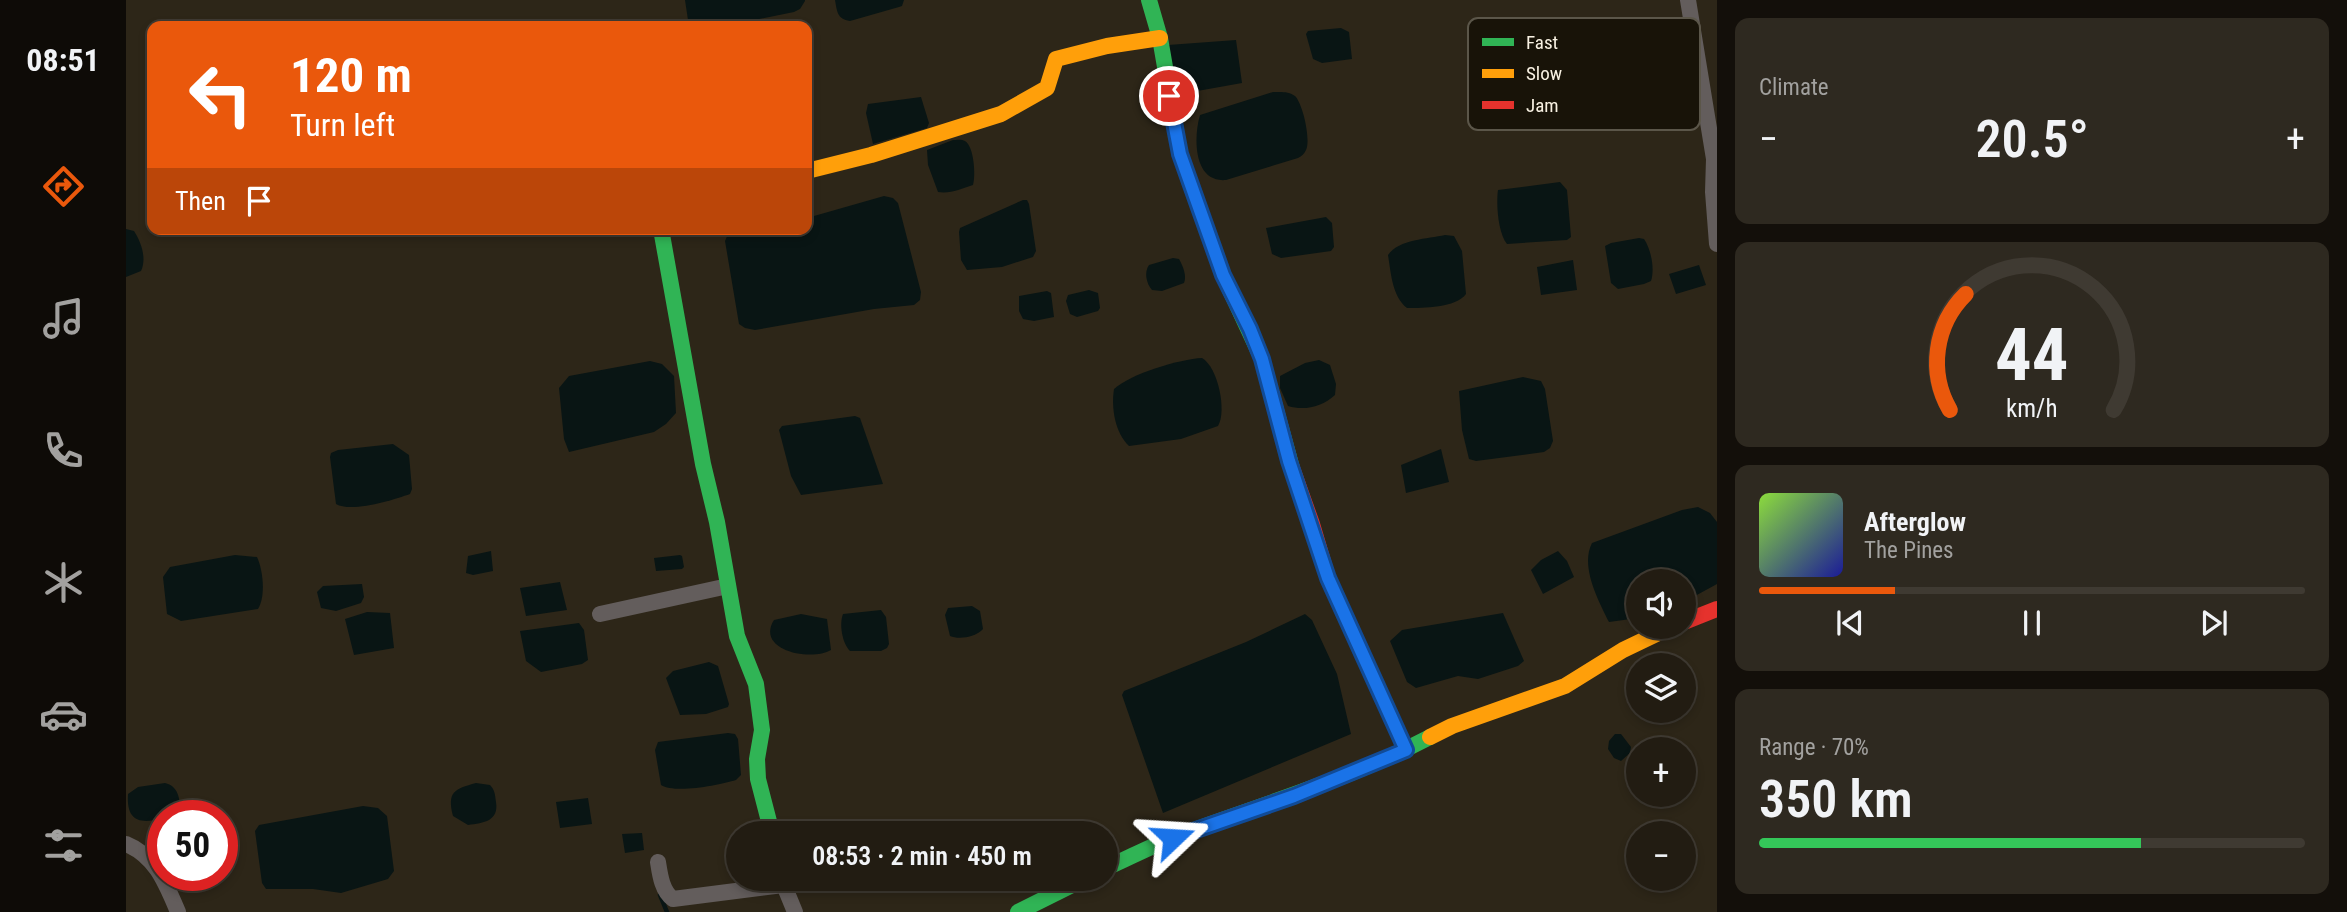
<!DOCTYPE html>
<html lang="en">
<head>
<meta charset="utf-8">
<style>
  body { margin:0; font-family:"Roboto Condensed",sans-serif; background:#2e2920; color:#f1f3f6; height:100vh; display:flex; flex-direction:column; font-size:26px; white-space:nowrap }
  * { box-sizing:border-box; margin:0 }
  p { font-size:23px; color:#a2a19f }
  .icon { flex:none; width:38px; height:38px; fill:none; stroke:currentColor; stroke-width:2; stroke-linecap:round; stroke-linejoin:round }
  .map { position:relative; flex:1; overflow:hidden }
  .panel { display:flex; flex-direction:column; gap:18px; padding:18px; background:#130f0a; width:630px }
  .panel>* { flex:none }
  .banner { position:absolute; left:21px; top:21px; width:665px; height:214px; border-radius:14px; box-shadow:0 4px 10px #0003,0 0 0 2px #3f3a32; background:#ea580c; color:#fff; overflow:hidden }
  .buttons { position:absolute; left:1500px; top:569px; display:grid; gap:14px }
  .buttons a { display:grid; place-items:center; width:70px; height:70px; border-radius:50%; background:#221c12; box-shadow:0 4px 10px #0003,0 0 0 2px #3f3a32; font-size:35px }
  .speed { position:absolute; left:21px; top:800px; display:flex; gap:14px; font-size:35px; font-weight:700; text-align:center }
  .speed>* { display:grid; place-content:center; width:91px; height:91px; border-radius:50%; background:#221c12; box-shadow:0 4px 10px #0003,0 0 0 2px #3f3a32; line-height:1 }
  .speed .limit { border:10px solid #d22; background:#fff; color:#111 }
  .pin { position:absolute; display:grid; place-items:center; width:60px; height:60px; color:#fff; margin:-30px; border:4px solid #fff; border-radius:50%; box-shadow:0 2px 7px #0007 }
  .me { position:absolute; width:77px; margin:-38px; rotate:70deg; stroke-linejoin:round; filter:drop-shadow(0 0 5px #0008) }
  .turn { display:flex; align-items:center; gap:24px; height:147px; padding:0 28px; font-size:32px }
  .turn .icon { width:91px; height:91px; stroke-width:2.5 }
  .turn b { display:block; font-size:49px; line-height:60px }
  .then { display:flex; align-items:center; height:66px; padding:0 28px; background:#0003; gap:14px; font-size:26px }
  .big { font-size:52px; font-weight:600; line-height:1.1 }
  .panel .tile { flex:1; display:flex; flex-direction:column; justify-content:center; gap:10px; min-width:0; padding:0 24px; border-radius:14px; background:#2e2920 }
  .panel .dial { align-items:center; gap:0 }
  .dial svg { height:182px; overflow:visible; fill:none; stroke:#3f3a32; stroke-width:7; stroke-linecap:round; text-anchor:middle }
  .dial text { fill:#f1f3f6; stroke:none }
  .song { display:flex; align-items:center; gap:21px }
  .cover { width:84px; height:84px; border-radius:10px; background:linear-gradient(135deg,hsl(90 70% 55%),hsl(240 70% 35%)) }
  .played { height:7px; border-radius:4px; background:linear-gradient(90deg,#ea580c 25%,#3f3a32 25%) }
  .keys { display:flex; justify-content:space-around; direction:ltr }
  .heat { display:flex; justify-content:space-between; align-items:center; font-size:38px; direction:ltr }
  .charge { height:10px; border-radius:5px; background:linear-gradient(90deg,#34c759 70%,#3f3a32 0) }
  .trip { position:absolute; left:600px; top:821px; width:392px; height:70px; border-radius:35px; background:#221c12; box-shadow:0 4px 10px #0003,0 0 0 2px #3f3a32; font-weight:600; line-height:70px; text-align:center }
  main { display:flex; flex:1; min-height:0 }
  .tabs { display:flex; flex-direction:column; width:126px; justify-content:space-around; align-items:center; background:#0e0b07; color:#a2a19f }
  .tabs .icon { width:49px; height:49px }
  .tabs .on { color:#ea580c }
  .tabs b { font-size:32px; color:#f1f3f6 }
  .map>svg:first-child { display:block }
</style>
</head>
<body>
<main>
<nav class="tabs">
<b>08:51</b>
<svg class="icon on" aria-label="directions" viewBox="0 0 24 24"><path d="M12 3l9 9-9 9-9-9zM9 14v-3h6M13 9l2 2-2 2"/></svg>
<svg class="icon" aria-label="music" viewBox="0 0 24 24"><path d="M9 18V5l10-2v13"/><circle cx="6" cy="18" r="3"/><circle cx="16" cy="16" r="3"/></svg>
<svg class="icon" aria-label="phone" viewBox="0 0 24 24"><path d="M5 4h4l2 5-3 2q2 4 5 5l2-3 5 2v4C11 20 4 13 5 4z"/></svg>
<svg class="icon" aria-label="climate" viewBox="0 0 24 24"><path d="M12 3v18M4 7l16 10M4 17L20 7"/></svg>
<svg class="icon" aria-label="car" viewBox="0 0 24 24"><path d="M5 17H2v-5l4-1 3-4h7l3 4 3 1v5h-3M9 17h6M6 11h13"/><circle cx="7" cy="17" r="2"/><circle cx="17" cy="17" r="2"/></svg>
<svg class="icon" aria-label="filters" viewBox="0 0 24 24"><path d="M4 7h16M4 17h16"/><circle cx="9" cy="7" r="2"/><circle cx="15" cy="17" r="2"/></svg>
</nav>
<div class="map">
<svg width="1591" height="912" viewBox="0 0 1591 912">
  <rect width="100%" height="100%" fill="#2d2618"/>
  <g fill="#091514">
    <polygon points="559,0 679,0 679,1 674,9 668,12 599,26 567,26 562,20"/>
    <path d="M709 0H778L776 6 773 7 724 21C711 19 711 11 709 0Z"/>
    <polygon points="1215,28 1223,32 1226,59 1196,63 1187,59 1180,34 1182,31"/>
    <polygon points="1110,40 1116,83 1049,95 1042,45"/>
    <path d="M1147 92C1154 92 1163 91 1169 96 1177 104 1185 140 1180 150 1178 154 1176 156 1172 158L1100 180C1068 183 1067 139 1074 115Z"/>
    <polygon points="795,97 803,123 801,128 747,144 740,113 742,104"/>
    <path d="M827 140C830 140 836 139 839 141 848 146 850 176 847 185 835 189 824 194 812 192L802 165 801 150Z"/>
    <path d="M1434 182 1441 190 1445 237 1441 240 1381 244C1372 233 1370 204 1372 190Z"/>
    <polygon points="758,196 767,198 772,203 795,292 794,300 788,305 748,309 629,330 619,328 613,324 599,241 602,234 619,229 681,229 681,218"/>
    <polygon points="897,200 901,200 903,204 910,251 907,257 876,267 841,270 835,260 833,232 834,228"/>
    <polygon points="1200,217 1206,223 1208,247 1205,251 1155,258 1146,254 1140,228"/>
    <path d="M0 229 8 231C15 242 21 258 15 271L0 277Z"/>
    <path d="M1319 235 1328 236 1336 251 1340 294C1330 308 1297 308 1281 308 1266 296 1265 273 1262 255 1273 239 1302 239 1319 235Z"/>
    <path d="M1513 238 1518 239C1525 249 1529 269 1525 281L1518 284 1492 289 1485 283 1479 246 1485 243Z"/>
    <path d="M1047 258 1053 259C1057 266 1061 276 1058 283L1036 291 1026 290C1020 283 1018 272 1023 265Z"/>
    <polygon points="1447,260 1451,290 1415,295 1411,267"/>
    <polygon points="1573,265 1580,285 1550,294 1543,274"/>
    <polygon points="963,290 972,293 974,308 972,311 951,317 944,314 940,301 942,295"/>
    <polygon points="921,291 925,293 928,317 908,321 897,319 893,311 893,296"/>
    <path d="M1076 358C1092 367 1101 411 1092 426L1055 439 1003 446C989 433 985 408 988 389 1004 374 1054 359 1076 358Z"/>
    <path d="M1193 360 1204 365 1210 384 1209 395C1196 407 1178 411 1162 406L1154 388V376L1179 363Z"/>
    <polygon points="524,361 536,364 548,376 550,413 540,424 528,432 443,452 438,439 433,388 443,376"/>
    <polygon points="1397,377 1415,381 1419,389 1427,441 1424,448 1418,452 1350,461 1343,459 1336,430 1333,391"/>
    <polygon points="729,416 734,418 757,484 675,495 665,476 653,430 656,426"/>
    <path d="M267 444 283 455 286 489 284 494C267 500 225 513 210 504L204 457 205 453 212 450Z"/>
    <polygon points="1315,449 1323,482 1280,493 1275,465"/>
    <path d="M1572 507 1584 513 1591 522V584L1558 602V581H1512V618L1483 622C1472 600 1454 566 1466 543L1556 510Z"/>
    <polygon points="365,551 367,571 347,575 340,573 342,556"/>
    <polygon points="1432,551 1441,561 1448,577 1417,594 1405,570 1415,560"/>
    <path d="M109 555 131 557C137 570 140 596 132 609L55 621 41 614 37 577 44 567Z"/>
    <polygon points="554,555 556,556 558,567 556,569 530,571 528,558"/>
    <polygon points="434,582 441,610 400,616 394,588"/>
    <polygon points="236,584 238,597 235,603 210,611 195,608 191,592 197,586"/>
    <path d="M846 606 854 611 857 629C850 637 833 640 824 636L819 615 822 608Z"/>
    <path d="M755 610 760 617 763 644 761 648 755 651H724C716 643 713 624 717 614Z"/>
    <polygon points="241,612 264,613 268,648 228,655 219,619"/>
    <polygon points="1377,613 1398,661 1392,666 1352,679 1332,676 1290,688 1281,682 1264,641 1276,630"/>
    <path d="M675 614 701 619 705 650C685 662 629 650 648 620Z"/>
    <polygon points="1179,614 1186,620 1211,674 1225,734 1037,813 996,695 998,691 1120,642"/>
    <polygon points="453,623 458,630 462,660 456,664 415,672 400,661 394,631"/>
    <polygon points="583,662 592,666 603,704 602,707 580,714 554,715 540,678 547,671"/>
    <path d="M602 733 609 734 612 739 615 775 610 780C594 785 549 794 535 785L529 750 532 742Z"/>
    <polygon points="1489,734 1495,734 1505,747 1504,753 1495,761 1488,758 1482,749 1483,741"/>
    <path d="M39 783C52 786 54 798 54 810L47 815 37 816V818C16 824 0 823 2 794L12 787Z"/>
    <path d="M350 783 364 785C369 790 369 795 370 802 373 821 358 823 342 825L327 816C321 792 328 789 350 783Z"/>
    <polygon points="462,798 466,824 434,828 430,802"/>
    <polygon points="237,806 252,808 261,816 268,871 262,879 215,893 187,889 140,889 136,883 129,831 133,825"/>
    <polygon points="516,833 518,850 499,853 496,834"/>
  </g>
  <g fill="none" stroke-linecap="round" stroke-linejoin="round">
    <polyline stroke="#091514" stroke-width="4.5" points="534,895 541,912"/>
    <g stroke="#635d5c" stroke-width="16">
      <polyline points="1562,0 1588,159 1587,192 1591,244"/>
      <polyline points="474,614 602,586"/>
      <path d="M0 844C30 856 40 884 52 912"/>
      <path d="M532 862C534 875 536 891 547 899L657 885"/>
      <polyline points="655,878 669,912"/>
    </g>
    <g stroke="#30b455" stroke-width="16">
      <polyline points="1023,0 1034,38 1054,154 1097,275 1136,359 1166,468"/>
      <polyline points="535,229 577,464 591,522 611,636 630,684 636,730 631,759 632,779 646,833"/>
      <path d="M980 868C1003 858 1025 846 1049 837 1134 805 1222 780 1304 737"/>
      <polyline points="892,912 960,878"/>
    </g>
    <g stroke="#ff9f0a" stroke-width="16">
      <polyline points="681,171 745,155 875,114 921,88 930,59 981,46 1034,38"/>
      <polyline points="1304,737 1326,726 1439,686 1497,650 1547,626"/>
    </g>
    <g stroke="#e5322d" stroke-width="16">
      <polyline points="1166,468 1186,524 1202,578 1280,750"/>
      <polyline points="1558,622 1591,609"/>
    </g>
  </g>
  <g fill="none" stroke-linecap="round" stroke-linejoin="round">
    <g stroke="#114b97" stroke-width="18">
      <polyline id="route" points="1043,96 1054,154 1097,275 1124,329 1136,359 1163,461 1202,578 1280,750 1168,796 1047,838"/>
    </g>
    <use href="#route" stroke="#1a73e8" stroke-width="12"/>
  </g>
  <rect x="1342" y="18" width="232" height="112" rx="10" fill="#181308" stroke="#5b5649" stroke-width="2"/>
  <rect x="1356" y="38" width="32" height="8" fill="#30b455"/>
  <rect x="1356" y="69" width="32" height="9" fill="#ff9f0a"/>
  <rect x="1356" y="101" width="32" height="8" fill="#e5322d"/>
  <g font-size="19" fill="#f8f1e2">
    <text x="1400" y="49">Fast</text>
    <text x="1400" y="80">Slow</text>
    <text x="1400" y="112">Jam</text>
  </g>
</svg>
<div class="buttons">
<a><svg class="icon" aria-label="sound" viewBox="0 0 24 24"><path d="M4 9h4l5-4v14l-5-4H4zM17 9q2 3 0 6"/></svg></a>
<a><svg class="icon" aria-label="layers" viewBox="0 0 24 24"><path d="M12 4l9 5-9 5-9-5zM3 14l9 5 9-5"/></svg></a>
<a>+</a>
<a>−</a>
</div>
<div class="speed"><div class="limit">50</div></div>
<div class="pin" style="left:1043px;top:96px;background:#d93025"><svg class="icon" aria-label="arrive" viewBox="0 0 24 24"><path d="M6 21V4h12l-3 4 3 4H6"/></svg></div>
<svg class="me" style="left:1047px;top:838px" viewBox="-20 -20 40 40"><path d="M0-17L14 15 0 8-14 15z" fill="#1a73e8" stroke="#fff" stroke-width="4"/></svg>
<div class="trip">08:53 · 2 min · 450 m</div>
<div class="banner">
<div class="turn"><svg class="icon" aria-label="left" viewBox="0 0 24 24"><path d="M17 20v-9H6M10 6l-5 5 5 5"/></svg><div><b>120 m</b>Turn left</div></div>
<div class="then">Then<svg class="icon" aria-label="arrive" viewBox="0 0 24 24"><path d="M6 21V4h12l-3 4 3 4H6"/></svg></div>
</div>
</div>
<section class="panel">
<div class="tile"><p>Climate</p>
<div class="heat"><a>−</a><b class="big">20.5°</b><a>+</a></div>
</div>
<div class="tile dial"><svg viewBox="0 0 100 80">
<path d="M14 69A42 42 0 1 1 86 69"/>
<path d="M14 69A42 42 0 0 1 21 18" stroke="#ea580c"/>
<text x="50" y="56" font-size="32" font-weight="700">44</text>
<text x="50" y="72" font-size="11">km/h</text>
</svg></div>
<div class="tile">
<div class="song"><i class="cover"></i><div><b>Afterglow</b><p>The Pines</p></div></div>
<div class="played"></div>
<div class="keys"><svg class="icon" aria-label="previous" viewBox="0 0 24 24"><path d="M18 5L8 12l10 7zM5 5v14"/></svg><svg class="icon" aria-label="pause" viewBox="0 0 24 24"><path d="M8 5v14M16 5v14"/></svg><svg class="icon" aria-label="next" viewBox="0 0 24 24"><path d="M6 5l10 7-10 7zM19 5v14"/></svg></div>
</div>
<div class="tile"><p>Range · 70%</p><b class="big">350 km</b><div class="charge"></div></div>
</section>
</main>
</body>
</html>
